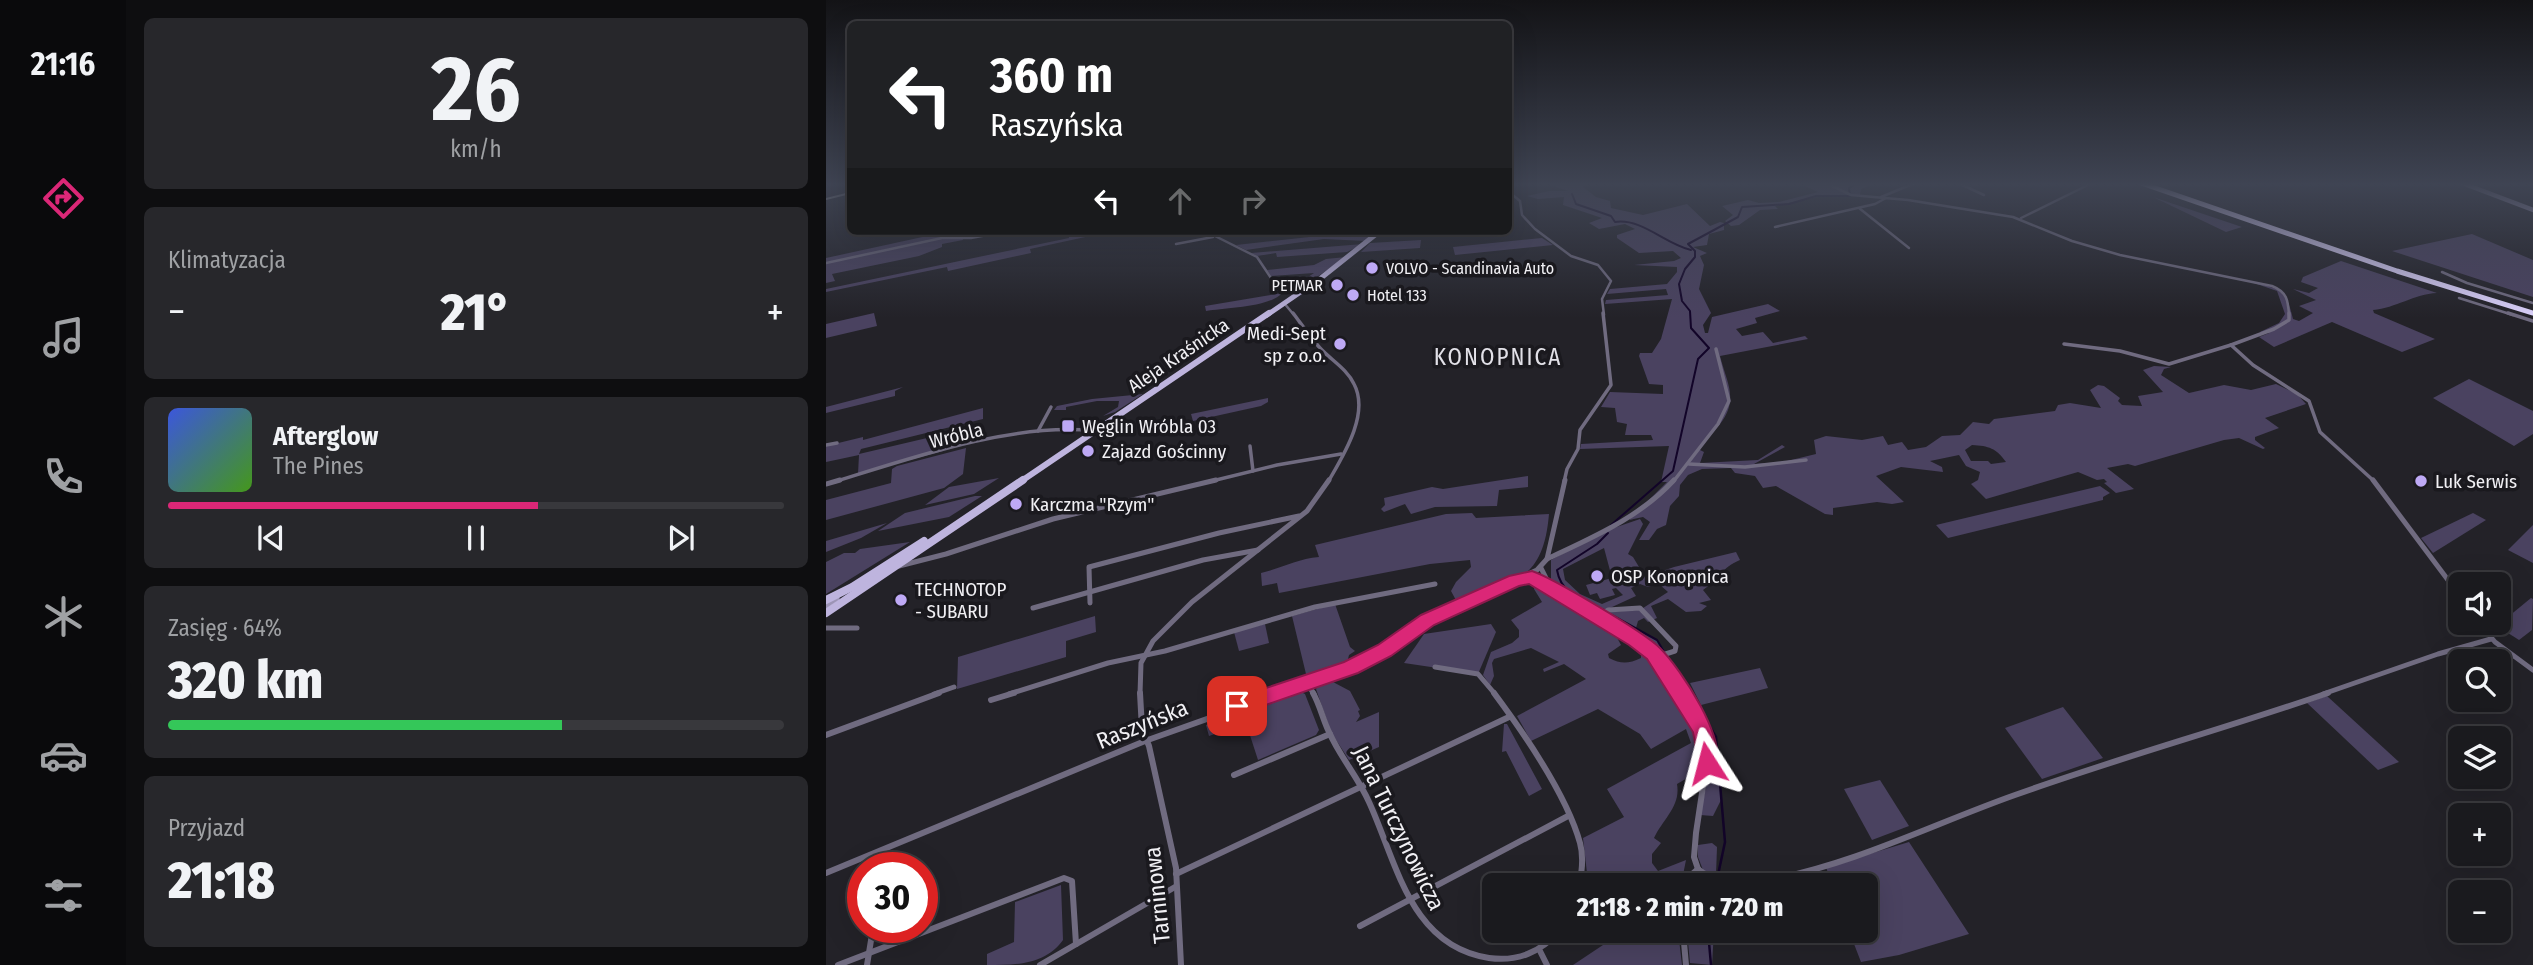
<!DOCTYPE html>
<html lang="pl">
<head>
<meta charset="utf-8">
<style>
  body { margin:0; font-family:"Fira Sans Condensed",sans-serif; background:#27272b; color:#f1f3f6; height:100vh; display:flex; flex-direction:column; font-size:26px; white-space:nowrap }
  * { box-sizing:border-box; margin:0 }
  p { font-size:23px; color:#9fa1a4 }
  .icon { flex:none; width:38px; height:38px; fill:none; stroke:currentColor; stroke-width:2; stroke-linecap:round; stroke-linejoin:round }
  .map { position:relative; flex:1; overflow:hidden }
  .panel { display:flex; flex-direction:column; gap:18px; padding:18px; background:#0e0e10; width:700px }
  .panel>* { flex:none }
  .top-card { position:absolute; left:21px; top:21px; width:665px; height:214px; border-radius:10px; box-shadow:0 7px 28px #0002,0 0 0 2px #38383c; background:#202124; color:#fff; overflow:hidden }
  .tools { position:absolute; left:1622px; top:572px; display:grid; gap:14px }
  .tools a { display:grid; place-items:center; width:63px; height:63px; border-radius:10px; background:#1a1a1e; box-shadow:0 7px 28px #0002,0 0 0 2px #38383c; font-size:35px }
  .speed { position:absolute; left:21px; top:852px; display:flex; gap:14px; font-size:35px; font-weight:700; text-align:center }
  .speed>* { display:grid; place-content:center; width:91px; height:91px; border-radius:50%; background:#1a1a1e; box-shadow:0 7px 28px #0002,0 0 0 2px #38383c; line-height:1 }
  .speed .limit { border:10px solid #d22; background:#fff; color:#111 }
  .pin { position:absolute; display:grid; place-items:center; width:60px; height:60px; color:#fff; margin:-30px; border-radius:14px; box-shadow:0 4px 10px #0006 }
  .me { position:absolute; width:77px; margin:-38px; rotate:351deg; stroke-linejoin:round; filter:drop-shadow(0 0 5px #0008) }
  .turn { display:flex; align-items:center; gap:24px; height:147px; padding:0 28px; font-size:32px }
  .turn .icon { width:91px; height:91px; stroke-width:2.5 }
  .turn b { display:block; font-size:49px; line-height:60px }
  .lanes { display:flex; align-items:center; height:66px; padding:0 28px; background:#0003; justify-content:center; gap:35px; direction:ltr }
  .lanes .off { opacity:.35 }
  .big { font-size:52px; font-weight:800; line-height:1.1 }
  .panel .card { flex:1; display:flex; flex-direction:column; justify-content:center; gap:10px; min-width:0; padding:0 24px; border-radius:10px; background:#27272b }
  .panel .dial { align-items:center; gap:0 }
  .dial b { font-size:91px; line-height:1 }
  .song { display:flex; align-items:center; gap:21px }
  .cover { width:84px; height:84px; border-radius:10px; background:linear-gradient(135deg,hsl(230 70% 55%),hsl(100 70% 35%)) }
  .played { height:7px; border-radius:4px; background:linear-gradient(90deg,#db2777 60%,#38383c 60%) }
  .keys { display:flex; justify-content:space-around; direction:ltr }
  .heat { display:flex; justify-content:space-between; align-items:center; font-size:38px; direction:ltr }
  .charge { height:10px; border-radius:5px; background:linear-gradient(90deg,#34c759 64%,#38383c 0) }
  .trip { position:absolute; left:656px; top:873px; width:396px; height:70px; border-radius:10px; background:#1a1a1e; box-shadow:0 7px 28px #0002,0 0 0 2px #38383c; font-weight:800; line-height:70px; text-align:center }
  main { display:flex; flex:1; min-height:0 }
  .dock { display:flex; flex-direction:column; width:126px; justify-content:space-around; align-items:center; background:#0a0a0c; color:#9fa1a4 }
  .dock .icon { width:49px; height:49px }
  .dock .active { color:#db2777 }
  .dock b { font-size:32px; color:#f1f3f6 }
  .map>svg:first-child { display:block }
</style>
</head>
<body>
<main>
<nav class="dock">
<b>21:16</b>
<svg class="icon active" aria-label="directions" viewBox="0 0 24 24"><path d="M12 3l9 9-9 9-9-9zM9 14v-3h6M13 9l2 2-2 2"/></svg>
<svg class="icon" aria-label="music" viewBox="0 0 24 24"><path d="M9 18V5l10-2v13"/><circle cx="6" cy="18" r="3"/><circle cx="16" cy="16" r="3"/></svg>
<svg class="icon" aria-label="phone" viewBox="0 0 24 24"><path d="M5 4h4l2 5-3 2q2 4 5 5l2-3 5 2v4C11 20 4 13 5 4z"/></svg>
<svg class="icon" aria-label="climate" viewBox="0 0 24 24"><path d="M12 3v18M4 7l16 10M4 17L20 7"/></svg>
<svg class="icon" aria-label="car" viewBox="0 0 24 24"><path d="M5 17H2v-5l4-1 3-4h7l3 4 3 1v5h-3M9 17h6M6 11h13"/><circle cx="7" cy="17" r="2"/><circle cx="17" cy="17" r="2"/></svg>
<svg class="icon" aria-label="filters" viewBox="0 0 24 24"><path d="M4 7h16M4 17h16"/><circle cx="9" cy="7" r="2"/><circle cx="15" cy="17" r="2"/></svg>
</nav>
<section class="panel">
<div class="card dial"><b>26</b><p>km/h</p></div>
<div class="card"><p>Klimatyzacja</p>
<div class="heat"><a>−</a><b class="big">21°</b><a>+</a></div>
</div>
<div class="card">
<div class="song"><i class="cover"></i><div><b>Afterglow</b><p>The Pines</p></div></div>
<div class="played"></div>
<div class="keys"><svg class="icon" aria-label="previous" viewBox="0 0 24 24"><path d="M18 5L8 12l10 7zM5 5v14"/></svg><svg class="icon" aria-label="pause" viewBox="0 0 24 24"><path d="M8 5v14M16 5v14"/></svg><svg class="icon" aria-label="next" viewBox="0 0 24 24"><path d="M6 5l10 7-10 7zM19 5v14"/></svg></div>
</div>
<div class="card"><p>Zasięg · 64%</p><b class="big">320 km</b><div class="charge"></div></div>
<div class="card"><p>Przyjazd</p><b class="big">21:18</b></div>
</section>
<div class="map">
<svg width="1707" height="965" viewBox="0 0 1707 965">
  <rect width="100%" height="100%" fill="#232228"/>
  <g fill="#4a4260" fill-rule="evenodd">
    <path d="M731 183H760L757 187 770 197 784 201 785 208 817 215 861 204 884 226 894 222 898 223V230L883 234 881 245 867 247 881 253 874 256 878 265 873 289 885 313 877 325 879 333H882L886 317 942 304 954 311 929 318 931 323 910 329 916 336 937 332 947 343 979 336 982 339 894 356C901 384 913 399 894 424 887 433 877 440 874 450L878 452 874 463 932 460 956 445 959 447 928 464 957 462 990 454 988 440 1000 436 1036 440 1057 436 1062 445 1076 442 1082 450 1100 447 1116 436 1134 435 1147 422 1163 424 1168 419 1229 411 1232 405 1244 403 1275 408 1264 390 1272 385 1278 386 1294 398 1292 401 1296 405 1316 406 1312 396 1337 392 1317 370 1328 366 1345 367 1338 369 1335 375 1363 393 1398 385 1425 390 1450 384 1471 394 1480 404 1439 418 1453 428 1429 437V440L1439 448 1437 449 1413 438 1398 440 1309 466 1302 464 1281 468 1308 489 1290 493 1278 483 1281 482 1278 479 1271 480 1252 472 1160 499 1145 484 1152 480 1154 472 1140 466 1133 455 1104 461 1116 467 1117 472 1075 467 1050 476 1078 502 1066 504 1051 502 1007 508V515L999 514 950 486 937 488 929 476 909 473 905 468 876 469 862 475 854 485 853 496 844 506 840 525 831 529 823 540H813L824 522 817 517 803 520 841 482H835L843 446 754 449 755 444 827 440 825 435H799L801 424 791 422 789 408 775 407 784 392 837 394V385L823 384 813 356 814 353H826L835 339 846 299 779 304 780 300 842 295 840 289 781 294 784 289 841 284 851 272V267L808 265 848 261 855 258 847 251 813 253 791 238V235L809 229 799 224 773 229 763 223 776 218 737 205 738 197 712 199 701 196 723 191H742L727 186ZM1146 445C1163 446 1170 448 1180 462L1165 464 1162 461H1145L1139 450Z"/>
    <polygon points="983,183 1016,183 1023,186 1022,183 1050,183 1035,189 1034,195 991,197 949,206 952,209 934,210 913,225 905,226 899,221 907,215 896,206 922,200 933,203 953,202 992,192 977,185"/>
    <polygon points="1327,197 1416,227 1400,232"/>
    <polygon points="124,231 136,235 137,240 116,244 116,247 93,256 6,274 9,281 0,283 0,258"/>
    <polygon points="242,231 287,231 204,249 205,253 122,271 121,267 0,292 0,289 243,238"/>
    <polygon points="553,231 540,241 498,239 420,250 410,245 493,236 494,233"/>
    <polygon points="1646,234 1707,260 1707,297 1566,251"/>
    <polygon points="716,238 727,245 629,255 627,247"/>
    <polygon points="595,240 594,248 535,252 544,243"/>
    <polygon points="537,244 521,252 451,257 450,253 431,256 425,253"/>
    <polygon points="520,257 469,292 456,291 454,285 473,283 488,273 445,276 441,270 488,265 500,259"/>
    <path d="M1515 261 1611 293C1588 294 1570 308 1547 310L1548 313 1609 339 1576 352 1506 322 1448 347 1433 337 1443 333 1434 332 1453 323 1459 314 1451 291 1425 282C1455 289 1460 289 1467 319L1473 321 1487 313 1473 306 1490 300 1467 289 1483 293 1492 288 1475 282 1477 277Z"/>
    <path d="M456 293C445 307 399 308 380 311L379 306Z"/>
    <polygon points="48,313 51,326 0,338 0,324"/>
    <polygon points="1643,379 1707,411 1707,434 1688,446 1607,398"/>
    <polygon points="77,387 69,391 69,396 0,413 0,407"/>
    <polygon points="317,394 272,423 289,412 277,416 292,407 293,401 271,401 240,407 240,410 228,410 231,406 266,399"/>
    <polygon points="442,398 442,402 435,406 367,421 365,414"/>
    <polygon points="157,408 157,419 35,449 33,454 118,434 117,451 32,474 33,455 0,462 0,446 37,437 37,440"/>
    <polygon points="140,448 137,474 118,488 0,520 0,500 65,483 66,469 71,466"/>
    <polygon points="702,476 702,487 673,490 671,506 609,507 585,514 579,504 558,512 555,509 559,505 558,498 606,487 617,489"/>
    <polygon points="173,478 148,494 99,505 123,487"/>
    <polygon points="1274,486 1284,493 1277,497 1277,500 1122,538 1110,525"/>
    <polygon points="149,496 156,496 123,517 52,531 79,513"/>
    <path d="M646 513 650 518 723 514C717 583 688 580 632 604L625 591 630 582 645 567 644 560 604 564 453 593 451 583 436 586 435 573C456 568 471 559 493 557L489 545 620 514Z"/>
    <polygon points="1647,513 1660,520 1607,553 1595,538"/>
    <path d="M814 519 817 524 802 554 807 557 819 577 848 567 910 552 914 560C896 567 892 580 877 590L885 600 873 603 881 606 875 611 860 612 842 599 825 606 831 618 822 622 818 618 812 621 810 628 831 640 839 651 833 653 816 638 777 616 781 612 814 610 842 592 833 584 822 587 814 584 805 588 810 596 773 613 732 590 725 581V560L779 531ZM778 548 786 578 760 585 764 595 771 593 774 599 789 595 786 589 790 588 797 595 776 604 754 594 739 580 737 569Z"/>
    <polygon points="61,523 35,538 0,552 0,541"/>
    <polygon points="1707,525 1707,563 1682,550"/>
    <polygon points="84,542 0,594 0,562 18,553 29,553 34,549"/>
    <path d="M708 583 789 634 795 645 782 654 783 658C795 664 802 664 815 658V647L819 648C835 665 872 724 875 746 876 756 874 764 870 773L851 784C855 806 837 819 828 838L835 843 826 854V863L832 871 860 860 855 885H785L778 875 762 882 757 838 798 817 781 789 865 743 860 729 825 749 814 734 772 709 705 741 691 716 760 679 738 664 718 672 717 669 733 662 705 648 668 659 666 663 668 676 664 685 657 675 665 652 686 643 693 637V630L685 620 716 602 708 589Z"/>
    <polygon points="1705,598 1707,599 1706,630 1693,640 1671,626"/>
    <polygon points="509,604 524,647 529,651 523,655 521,663 576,633 576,636 554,652 508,672 516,666 443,693 443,690 480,674 466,616"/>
    <polygon points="269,616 270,632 240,641 240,657 131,689 132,657"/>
    <polygon points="439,624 443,643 413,651 408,632"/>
    <polygon points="665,624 670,632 652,674 578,663 598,634"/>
    <polygon points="934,668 942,688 875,705 864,683"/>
    <polygon points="507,682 524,691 534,710 532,711 534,716 530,722 553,712 553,747 523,760 505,732 490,689 493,684"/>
    <polygon points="473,691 479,694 493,730 490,735 432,760 420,723 383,736 380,725"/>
    <polygon points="1501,696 1573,762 1552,770 1481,703"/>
    <polygon points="1237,707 1277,758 1216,779 1179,728"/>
    <polygon points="678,724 681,724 716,789 703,796 680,751 676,752"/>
    <polygon points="883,773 895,775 895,800 887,816 874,815"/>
    <polygon points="1054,780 1083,826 1046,840 1018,789"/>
    <polygon points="1083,842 1143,934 1073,955 1035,962 1023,931 1040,931 1040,886 1006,885 1000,867"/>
    <polygon points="886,843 891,847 890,875 877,870 872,857 872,845"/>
    <path d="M235 885 237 940C219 965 190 965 161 965V954L188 942 189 902Z"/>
    <polygon points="789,931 852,931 856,965 747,965 789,937"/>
    <polygon points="861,931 888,931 886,965 864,963"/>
  </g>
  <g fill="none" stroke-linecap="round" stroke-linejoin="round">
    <g stroke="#120428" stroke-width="2">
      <path d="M746 194 750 204 785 216 789 222C816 218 839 244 865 250"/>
      <polyline points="785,525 847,471 872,359 883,348 865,328 864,311 856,301 853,284 859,269 869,257 869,251 862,244 912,217 916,207 963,204 990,196 1024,196 1023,188 1032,183"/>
      <path d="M778 610C758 600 735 595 731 570L771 544 782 533"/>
      <polyline points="782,613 831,640 864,694"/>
    </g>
    <g stroke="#120428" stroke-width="2.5">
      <polyline points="863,693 890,737 899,842 892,875"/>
      <polyline points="882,931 885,965"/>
    </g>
    <g stroke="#706b80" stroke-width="2.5">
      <path d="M1000 183 1025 195 1082 200 1187 217 1246 241 1294 255 1446 286C1461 292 1462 300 1463 315"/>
      <polyline points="1132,183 1158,195"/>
      <polyline points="682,191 694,201 696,215 709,229 745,256 772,265 785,281 776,299 778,315"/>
      <polyline points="1055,197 1089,183"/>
      <polyline points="1033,208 1083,248"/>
      <polyline points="1195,218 1266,183"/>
      <polyline points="949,227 1049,204 1060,198"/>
      <polyline points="379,231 431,257 453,290 470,294"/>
      <polyline points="350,244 387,237"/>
      <polyline points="0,263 116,238 145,238 183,231"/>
      <polyline points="1616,272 1641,283 1707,303"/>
      <polyline points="1633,298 1687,315"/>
      <polyline points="458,303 468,315"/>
    </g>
    <g stroke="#706b80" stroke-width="3.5">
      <path d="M467 313C476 325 484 337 494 348 505 360 521 369 528 384 544 414 517 456 502 482"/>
      <polyline points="1463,313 1463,320 1448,329 1405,345 1427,365 1483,401 1494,432 1549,482"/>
      <polyline points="1682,313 1707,321"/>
      <polyline points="1238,344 1294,351 1343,364 1405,345"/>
      <polyline points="212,431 225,407"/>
      <polyline points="0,445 11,443"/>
      <polyline points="424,446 427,471"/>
      <polyline points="863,464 919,467 980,460"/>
      <path d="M8 482C85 458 188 422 268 431"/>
      <polyline points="382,482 451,465 515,454"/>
      <polyline points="738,482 741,469 752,449 754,430 785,385 777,313"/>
      <polyline points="847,482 892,424 903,401 890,349"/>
    </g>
    <g stroke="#706b80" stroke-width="5">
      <polyline points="1547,480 1634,596"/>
      <polyline points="0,484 14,480"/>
      <path d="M721 559C767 537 813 518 848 480"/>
      <polyline points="73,566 120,554 227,519 390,480"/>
      <polyline points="715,568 724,586"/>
      <polyline points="703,578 715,581 825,651 856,694"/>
      <polyline points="264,603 263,567 393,533 473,516"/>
      <polyline points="207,608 377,560 432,550"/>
      <polyline points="772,617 782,610 814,608 850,646 849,651 830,657"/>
      <polyline points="1653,623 1669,642 1707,670"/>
      <polyline points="0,628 31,628"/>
      <polyline points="609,667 652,674 669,694"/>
      <polyline points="482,685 488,694"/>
      <polyline points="108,694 128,687"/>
      <polyline points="183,694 282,663 339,651 489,607 609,584"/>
      <polyline points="314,694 315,663 327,641 366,602 481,511 503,480"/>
      <polyline points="449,694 525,667 559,650 602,620 711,570 721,559 739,480"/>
      <polyline points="1497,694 1612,654 1665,639"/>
    </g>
    <g stroke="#706b80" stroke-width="6">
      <polyline points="314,693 316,729 323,746 350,868 355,965"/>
      <path d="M487 693C494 705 497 720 503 732 514 757 532 777 543 802 571 863 584 946 663 958 692 962 714 952 734 931"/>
      <path d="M668 693C697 732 741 796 754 843 758 857 756 872 753 886"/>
      <polyline points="855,693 874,725 882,753 870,833 868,857 872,869"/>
      <polyline points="165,700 188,693"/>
      <polyline points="0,735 113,693"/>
      <polyline points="408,775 504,734"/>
      <polyline points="55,868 58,850"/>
      <path d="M872 869C892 885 919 885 943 880 1029 864 1107 824 1189 795 1292 758 1398 729 1502 693"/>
      <polyline points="0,873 319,741 454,693"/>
      <polyline points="350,874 683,717"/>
      <polyline points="861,886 864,876 872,869"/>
      <polyline points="534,926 742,816"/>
      <polyline points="857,931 860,965"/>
      <polyline points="714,951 721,965"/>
      <polyline points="12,965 238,878 246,881 250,944"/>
      <polyline points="41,965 47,928"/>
      <polyline points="214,965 349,887"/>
    </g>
    <polyline stroke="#9c94b5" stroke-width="4.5" points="1636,183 1707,210"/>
    <polyline stroke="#9c94b5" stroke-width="7" points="0,605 10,598"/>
    <polyline stroke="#beb4de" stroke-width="5" points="441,315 495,278 554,231"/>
    <polyline stroke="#beb4de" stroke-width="6" points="194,482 443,313"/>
    <g stroke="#beb4de" stroke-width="8">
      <polyline points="0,600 26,587 98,541"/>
      <polyline points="0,613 197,480"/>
    </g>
    <polyline stroke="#dcd2fc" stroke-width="5" points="1315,183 1571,271 1707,313"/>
    <polyline stroke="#c6c5c9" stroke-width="2" points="0,199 24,193"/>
  </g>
  <linearGradient id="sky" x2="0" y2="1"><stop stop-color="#131316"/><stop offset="0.58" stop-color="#3f4453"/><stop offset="1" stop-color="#3f4453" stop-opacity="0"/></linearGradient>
  <rect width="1707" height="318" fill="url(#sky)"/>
  <path fill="#db2777" stroke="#8e194d" stroke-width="2" d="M706 571C727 578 818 632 834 648 855 669 903 741 889 770L881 772 874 770 867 732 821 659 803 645 703 584 693 586 608 625 565 656 532 673 411 715 404 712 401 706 404 700 518 662 552 645 595 615 683 576Z"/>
  <g fill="#bea9f5" stroke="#1a191e" stroke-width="2.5">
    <circle cx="546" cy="268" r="7"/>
    <circle cx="511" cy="285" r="7"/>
    <circle cx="527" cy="295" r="7"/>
    <circle cx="514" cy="344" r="7"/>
    <rect x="235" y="419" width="14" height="14" rx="3.5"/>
    <circle cx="262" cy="451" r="7"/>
    <circle cx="1595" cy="481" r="7"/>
    <circle cx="190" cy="504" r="7"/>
    <circle cx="771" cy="576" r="7"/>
    <circle cx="75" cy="600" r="7"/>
  </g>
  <g text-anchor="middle" stroke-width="7" stroke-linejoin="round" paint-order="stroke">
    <g font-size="16" fill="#f1f0f4" stroke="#1a191e" text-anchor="start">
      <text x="560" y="274">VOLVO - Scandinavia Auto</text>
      <text x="497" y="291" text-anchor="end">PETMAR</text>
      <text x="541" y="301">Hotel 133</text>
    </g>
    <g font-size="19" fill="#f1f0f4" stroke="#1a191e" text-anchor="start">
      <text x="500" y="340" text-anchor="end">Medi-Sept<tspan x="500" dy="22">sp z o.o.</tspan></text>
      <text x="256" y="433">Węglin Wróbla 03</text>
      <text x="276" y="458">Zajazd Gościnny</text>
      <text x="1609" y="488">Luk Serwis</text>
      <text x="204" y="511">Karczma "Rzym"</text>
      <text x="785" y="583">OSP Konopnica</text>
      <text x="89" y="596">TECHNOTOP<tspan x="89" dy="22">- SUBARU</tspan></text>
    </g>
    <g font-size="19" fill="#f1f0f4" stroke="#1a191e">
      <text transform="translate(352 355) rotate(-34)" y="7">Aleja Kraśnicka</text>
      <text transform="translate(130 435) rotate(-14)" y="7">Wróbla</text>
    </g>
    <g font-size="23" letter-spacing="2" fill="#e2e1e8" stroke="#1a191e">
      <text x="672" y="365">KONOPNICA</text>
    </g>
    <g font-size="23" fill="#f1f0f4" stroke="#1a191e">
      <text transform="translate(316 724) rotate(-22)" y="8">Raszyńska</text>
      <text transform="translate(573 828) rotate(64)" y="8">Jana Turczynowicza</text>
      <text transform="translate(331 895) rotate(-96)" y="8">Tarninowa</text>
    </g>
  </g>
</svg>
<div class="tools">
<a><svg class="icon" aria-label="sound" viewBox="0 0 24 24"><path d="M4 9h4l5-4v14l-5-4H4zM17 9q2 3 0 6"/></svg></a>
<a><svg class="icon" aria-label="search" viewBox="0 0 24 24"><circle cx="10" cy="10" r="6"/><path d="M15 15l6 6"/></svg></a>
<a><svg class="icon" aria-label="layers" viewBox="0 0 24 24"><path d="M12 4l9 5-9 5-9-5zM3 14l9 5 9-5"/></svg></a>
<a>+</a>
<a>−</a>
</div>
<div class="speed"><div class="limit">30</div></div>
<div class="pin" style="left:411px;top:706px;background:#d93025"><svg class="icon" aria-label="arrive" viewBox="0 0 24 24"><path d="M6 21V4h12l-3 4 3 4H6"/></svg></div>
<svg class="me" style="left:881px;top:763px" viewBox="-20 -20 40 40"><path d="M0-17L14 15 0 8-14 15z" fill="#db2777" stroke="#fff" stroke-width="4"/></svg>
<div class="trip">21:18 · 2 min · 720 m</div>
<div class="top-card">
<div class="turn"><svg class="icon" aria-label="left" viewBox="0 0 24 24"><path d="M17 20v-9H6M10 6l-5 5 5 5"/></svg><div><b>360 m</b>Raszyńska</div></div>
<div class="lanes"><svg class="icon" aria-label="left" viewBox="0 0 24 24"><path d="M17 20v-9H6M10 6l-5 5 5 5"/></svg><svg class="icon off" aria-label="ahead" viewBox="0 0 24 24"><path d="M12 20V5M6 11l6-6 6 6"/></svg><svg class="icon off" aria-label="right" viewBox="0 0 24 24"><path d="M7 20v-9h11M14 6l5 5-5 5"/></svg></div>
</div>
</div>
</main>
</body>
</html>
